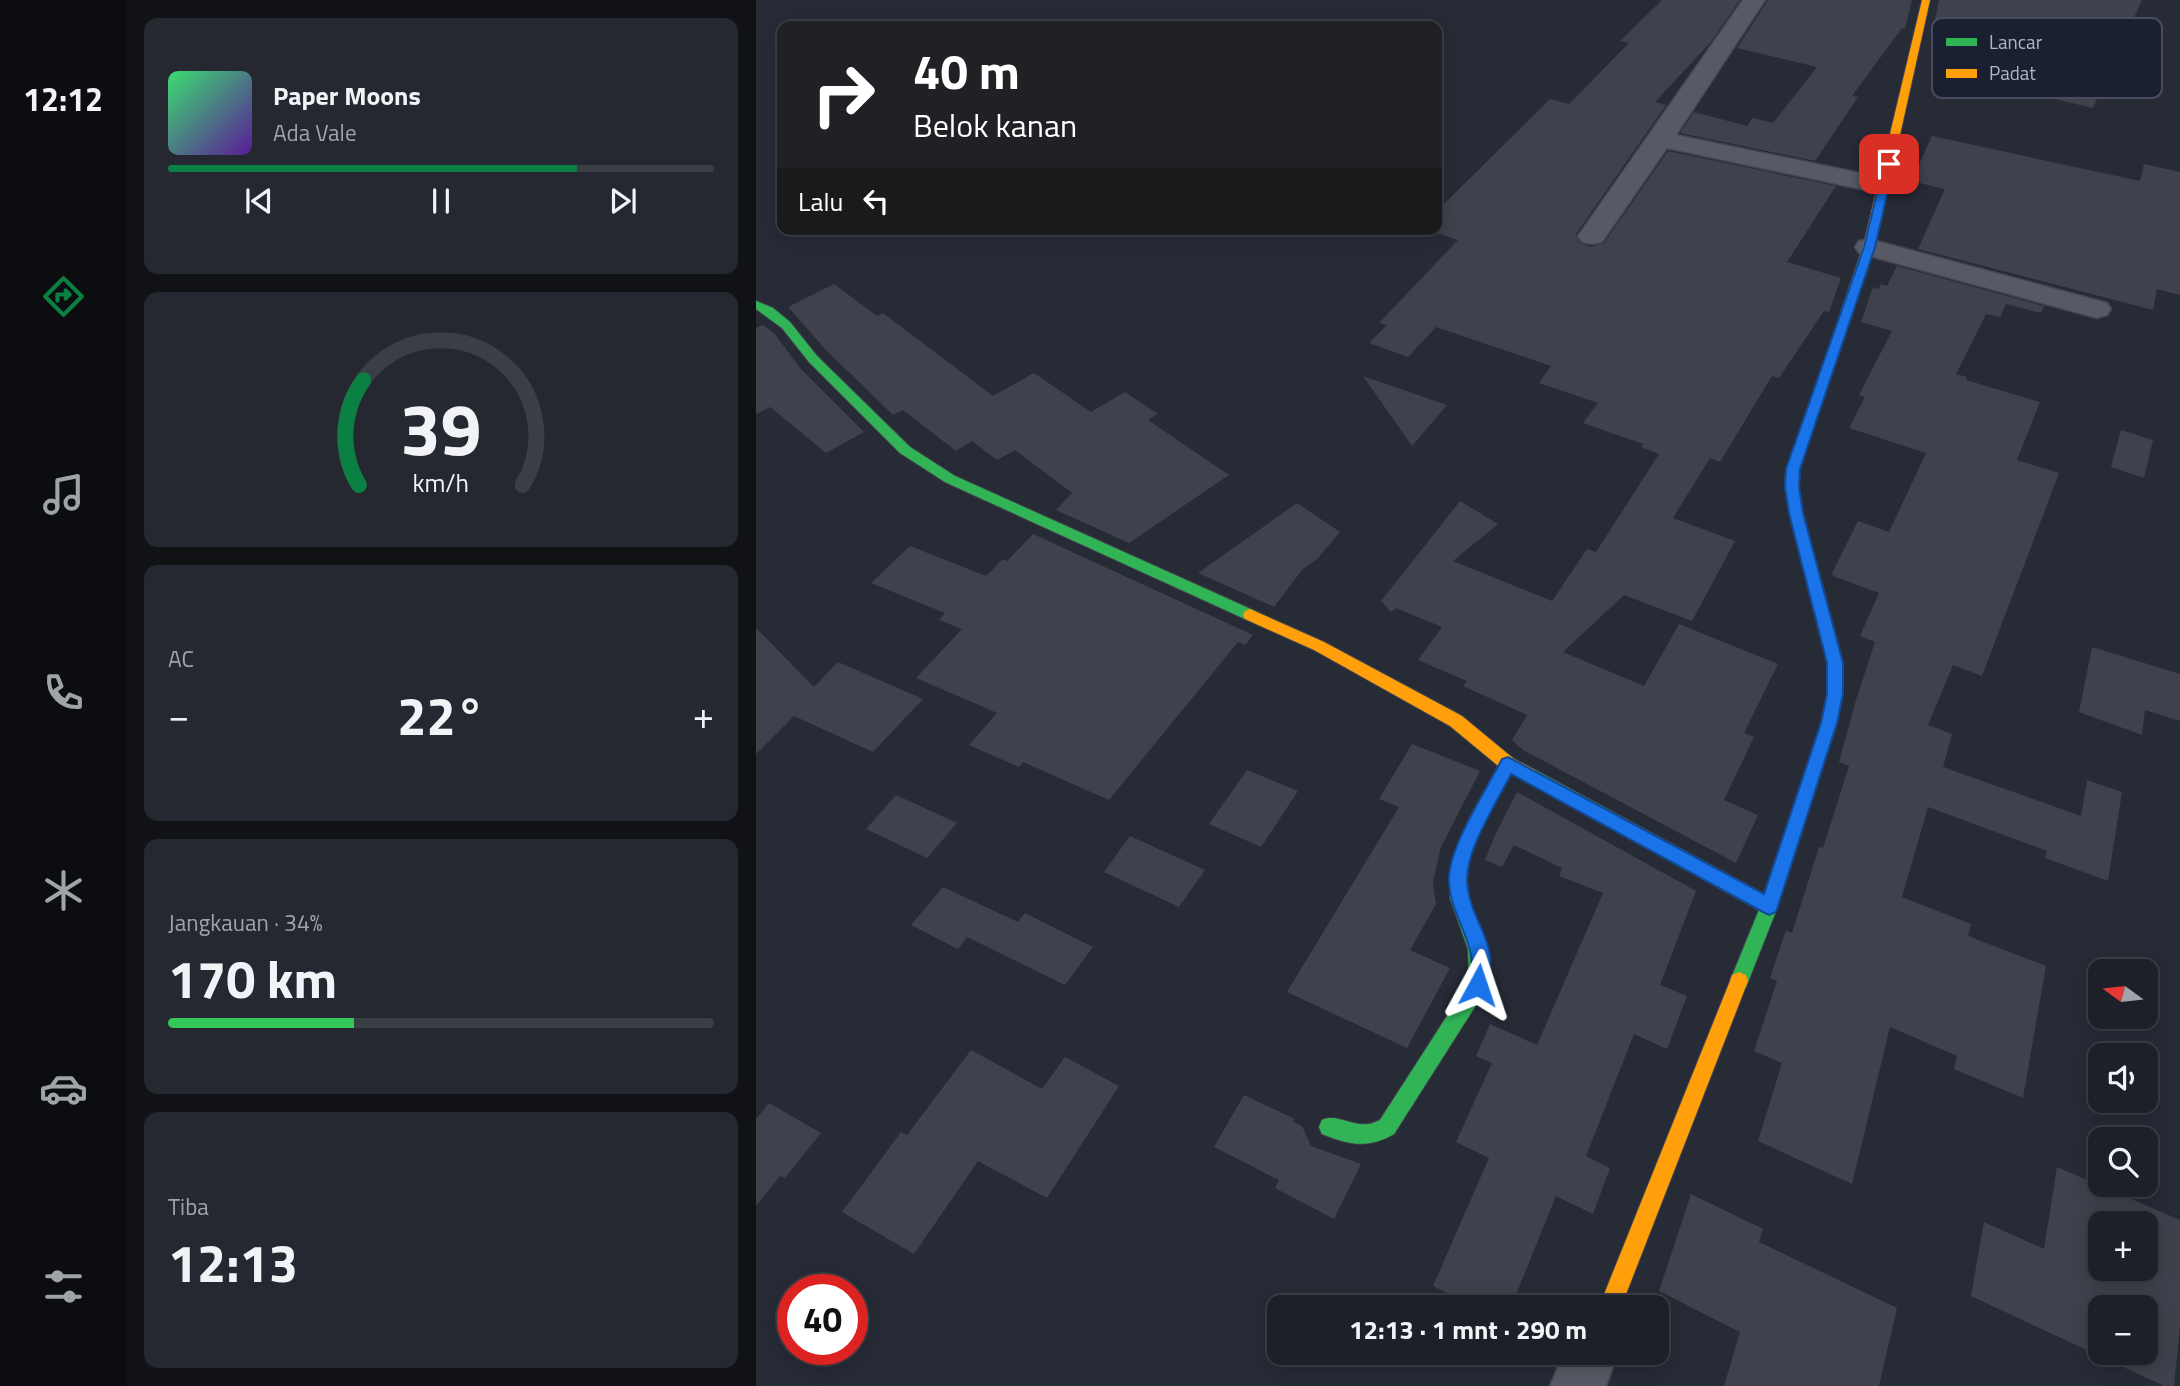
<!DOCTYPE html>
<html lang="id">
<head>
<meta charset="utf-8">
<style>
  body { margin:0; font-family:"Titillium Web",sans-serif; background:#252830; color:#f1f3f6; height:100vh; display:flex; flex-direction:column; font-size:26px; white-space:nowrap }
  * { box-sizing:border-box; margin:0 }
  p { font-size:23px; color:#a0a3a8 }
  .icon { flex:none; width:38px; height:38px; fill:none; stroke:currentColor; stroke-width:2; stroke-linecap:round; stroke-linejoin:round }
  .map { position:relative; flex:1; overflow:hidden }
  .side { display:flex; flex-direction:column; gap:18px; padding:18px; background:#101216; width:630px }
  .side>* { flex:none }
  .hud { position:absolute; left:21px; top:21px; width:665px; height:214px; border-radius:14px; box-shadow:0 4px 18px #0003,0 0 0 2px #3b3e45; background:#202124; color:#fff; overflow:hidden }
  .needle { width:46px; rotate:285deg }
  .tools { position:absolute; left:1332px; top:959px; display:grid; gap:14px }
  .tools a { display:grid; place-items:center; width:70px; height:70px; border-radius:14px; background:#1d2028; box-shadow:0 4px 18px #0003,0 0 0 2px #3b3e45; font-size:35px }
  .speed { position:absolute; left:21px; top:1274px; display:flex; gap:14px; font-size:35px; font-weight:700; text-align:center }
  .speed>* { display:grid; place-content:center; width:91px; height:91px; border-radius:50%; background:#1d2028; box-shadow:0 4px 18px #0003,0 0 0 2px #3b3e45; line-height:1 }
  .speed .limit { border:10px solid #d22; background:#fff; color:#111 }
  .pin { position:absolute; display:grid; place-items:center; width:60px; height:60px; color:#fff; margin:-30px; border-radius:14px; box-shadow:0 4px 10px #0006 }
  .me { position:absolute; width:77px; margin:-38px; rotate:5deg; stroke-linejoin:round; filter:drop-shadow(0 0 5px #0008) }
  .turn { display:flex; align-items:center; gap:24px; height:147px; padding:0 21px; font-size:32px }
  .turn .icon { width:91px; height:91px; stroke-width:2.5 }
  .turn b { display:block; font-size:49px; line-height:60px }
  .then { display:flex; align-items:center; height:66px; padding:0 21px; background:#0003; gap:14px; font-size:26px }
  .big { font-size:52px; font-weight:700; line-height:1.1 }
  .side .widget { flex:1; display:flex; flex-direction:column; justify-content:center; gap:10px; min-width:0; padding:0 24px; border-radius:14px; background:#252830 }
  .side .dial { align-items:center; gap:0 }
  .dial svg { height:182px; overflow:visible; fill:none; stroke:#3b3e45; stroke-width:7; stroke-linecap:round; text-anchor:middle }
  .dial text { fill:#f1f3f6; stroke:none }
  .song { display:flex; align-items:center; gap:21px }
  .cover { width:84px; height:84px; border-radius:10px; background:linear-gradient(135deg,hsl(140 70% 55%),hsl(270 70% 35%)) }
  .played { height:7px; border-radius:4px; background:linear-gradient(90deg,#0b8043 75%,#3b3e45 75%) }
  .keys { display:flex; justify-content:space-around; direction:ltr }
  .heat { display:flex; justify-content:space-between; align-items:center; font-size:38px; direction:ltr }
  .charge { height:10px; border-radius:5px; background:linear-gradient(90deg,#34c759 34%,#3b3e45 0) }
  .trip { position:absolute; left:511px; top:1295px; width:402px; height:70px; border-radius:14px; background:#1d2028; box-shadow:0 4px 18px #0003,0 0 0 2px #3b3e45; font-weight:700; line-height:70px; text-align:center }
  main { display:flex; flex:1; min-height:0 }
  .menu { display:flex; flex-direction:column; width:126px; justify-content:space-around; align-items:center; background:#0c0d10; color:#a0a3a8 }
  .menu .icon { width:49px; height:49px }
  .menu .selected { color:#0b8043 }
  .menu b { font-size:32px; color:#f1f3f6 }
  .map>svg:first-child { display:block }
</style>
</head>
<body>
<main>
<nav class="menu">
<b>12:12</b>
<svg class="icon selected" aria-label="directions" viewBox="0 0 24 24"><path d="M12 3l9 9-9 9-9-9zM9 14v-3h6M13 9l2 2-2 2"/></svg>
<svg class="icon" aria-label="music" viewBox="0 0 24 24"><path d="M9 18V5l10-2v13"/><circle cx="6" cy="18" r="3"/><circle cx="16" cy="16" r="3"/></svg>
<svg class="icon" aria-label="phone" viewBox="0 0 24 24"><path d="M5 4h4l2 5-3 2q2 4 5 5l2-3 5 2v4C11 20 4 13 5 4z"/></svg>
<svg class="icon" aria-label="climate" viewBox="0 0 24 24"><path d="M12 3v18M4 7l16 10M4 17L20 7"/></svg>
<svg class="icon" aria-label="car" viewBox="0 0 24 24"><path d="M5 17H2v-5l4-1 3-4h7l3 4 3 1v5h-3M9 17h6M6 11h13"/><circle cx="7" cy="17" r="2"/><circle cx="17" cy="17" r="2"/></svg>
<svg class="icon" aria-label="filters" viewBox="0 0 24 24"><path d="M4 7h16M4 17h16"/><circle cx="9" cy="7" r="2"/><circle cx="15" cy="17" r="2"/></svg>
</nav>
<section class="side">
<div class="widget">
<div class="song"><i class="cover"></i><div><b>Paper Moons</b><p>Ada Vale</p></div></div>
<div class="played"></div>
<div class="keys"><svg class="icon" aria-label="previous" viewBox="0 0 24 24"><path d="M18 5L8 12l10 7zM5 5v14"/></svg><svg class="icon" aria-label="pause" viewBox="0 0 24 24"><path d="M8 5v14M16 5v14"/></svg><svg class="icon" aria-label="next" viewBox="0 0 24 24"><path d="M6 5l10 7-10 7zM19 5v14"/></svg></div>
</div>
<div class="widget dial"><svg viewBox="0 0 100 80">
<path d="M14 69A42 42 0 1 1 86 69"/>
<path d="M14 69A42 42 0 0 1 16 23" stroke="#0b8043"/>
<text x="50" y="56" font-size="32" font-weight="700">39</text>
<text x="50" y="72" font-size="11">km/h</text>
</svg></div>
<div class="widget"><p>AC</p>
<div class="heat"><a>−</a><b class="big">22°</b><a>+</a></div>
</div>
<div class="widget"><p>Jangkauan · 34%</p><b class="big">170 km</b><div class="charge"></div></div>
<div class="widget"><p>Tiba</p><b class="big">12:13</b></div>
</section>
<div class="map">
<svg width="1424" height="1386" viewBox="0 0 1424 1386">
  <rect width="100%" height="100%" fill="#272b36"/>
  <g fill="#3f424c" fill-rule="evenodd">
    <polygon points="906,0 984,0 954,43 899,102 910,105 820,234 824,243 835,247 848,243 912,151 1080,186 1031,262 1085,278 1073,312 1068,311 1023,378 1016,376 964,462 954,458 917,518 979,541 936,621 868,595 807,652 888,686 923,624 1022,664 988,733 998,737 968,800 1002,815 980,863 767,750 756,740 771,715 707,686 711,681 662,660 686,627 640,608 635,612 625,601 704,501 742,524 697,561 796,601 831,549 840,552 903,454 885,447 887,444 827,423 842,403 783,383 795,366 680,327 652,357 613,343 631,325 623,323 702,240 681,233 681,211 794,99 813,104 873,43 864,41"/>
    <polygon points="1012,0 1156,0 1149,29 1146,28 1096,96 1102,97 1059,161 924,133 938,112 991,126 997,118 1017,123 1061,67 981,48"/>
    <polygon points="1183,0 1386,0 1337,108 1208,78 1217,62 1210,61 1220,45 1176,35"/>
    <polygon points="1176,136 1384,181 1388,164 1424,172 1424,295 1401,289 1397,310 1162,249 1189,189 1155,181"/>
    <polygon points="1141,266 1288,306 1285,313 1250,304 1244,317 1230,314 1200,374 1211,377 1210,380 1284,402 1261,460 1303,473 1226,676 1197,665 1172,725 1196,734 1187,767 1325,816 1331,780 1366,792 1352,881 1289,858 1291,851 1172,807 1146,897 1215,924 1212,936 1290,966 1267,1098 1198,1069 1201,1056 1134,1027 1096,1184 1002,1141 1026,1063 998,1051 1021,981 1014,978 1030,930 1036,933 1063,847 1067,848 1093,766 1083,762 1100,700 1119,642 1104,636 1123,593 1077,576 1076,573 1102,521 1133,532 1170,453 1093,428 1109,397 1103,395 1136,331 1105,322 1117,287 1123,289 1125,284 1131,286"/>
    <polygon points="78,284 121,316 127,313 237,396 278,373 335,412 369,392 402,414 392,420 473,475 373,543 300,510 316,493 259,450 241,460 216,441 200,451 147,410 137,415 70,350 32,307"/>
    <polygon points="7,325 18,333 44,368 108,432 70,453 14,407 0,414 0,328"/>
    <polygon points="607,376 691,405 656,446"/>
    <polygon points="1365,430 1397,440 1388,478 1355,467"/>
    <polygon points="541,503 584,532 561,559 546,570 518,607 442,573"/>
    <polygon points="277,534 497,635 489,645 482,642 353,800 267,762 263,767 213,745 241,713 160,678 206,629 183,620 189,613 115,583 154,546 230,576 247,559 251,561"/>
    <polygon points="0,628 58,687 82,662 167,699 117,752 38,716 0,754"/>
    <polygon points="1336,647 1424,674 1424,721 1389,710 1386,735 1323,712"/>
    <polygon points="656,744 724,771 685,847 677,882 680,904 654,950 694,968 651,1048 531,992 643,807 623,799"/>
    <polygon points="491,770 542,791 505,847 453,824"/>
    <polygon points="761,792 940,891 904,985 931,996 911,1049 878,1034 830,1156 854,1168 837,1214 800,1196 755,1307 718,1307 677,1286 733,1158 700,1142 736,1063 720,1056 734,1024 781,1045 847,893 803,876 806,868 758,845 746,867 729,860 739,835"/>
    <polygon points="140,795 201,823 171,858 110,829"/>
    <polygon points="374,836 449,870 423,907 348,872"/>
    <polygon points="187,887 262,922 269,913 337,947 309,985 211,937 202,949 155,925"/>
    <polygon points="215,1050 286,1089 309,1057 363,1086 291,1198 222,1161 158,1254 86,1212 145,1132 151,1135"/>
    <polygon points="488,1095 539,1119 537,1122 546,1126 555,1146 605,1164 578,1219 519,1188 523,1180 458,1147"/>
    <polygon points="13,1103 65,1133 29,1178 24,1176 0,1206 0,1119"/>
    <path d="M1301 1167 1424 1220V1326L1418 1386H1408L1215 1296 1228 1222 1288 1249ZM1344 1223H1390V1269H1344ZM1344 1307H1390V1353H1344Z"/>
    <polygon points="935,1194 1007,1229 1003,1242 1141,1308 1123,1386 968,1386 984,1332 903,1291"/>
  </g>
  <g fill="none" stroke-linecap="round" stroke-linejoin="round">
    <g stroke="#43464f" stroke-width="3">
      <g id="street">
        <polygon points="987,0 1009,0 920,135 1128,178 1137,181 1141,186 1137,191 1128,194 911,148 846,242 836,244 826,242 822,236"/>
        <polygon points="1113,239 1351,303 1355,309 1351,315 1341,318 1103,253 1099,247 1103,241"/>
        <polygon points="808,1353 862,1353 850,1386 794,1386"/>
      </g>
    </g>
    <g stroke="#43464f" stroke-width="2">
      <g id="fast">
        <polygon points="0,301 17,308 34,322 61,356 154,447 199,476 499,611 501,615 499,619 489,619 189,482 144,453 53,362 26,328 0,309"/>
        <polygon points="1067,378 1073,382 1044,469 1043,487 1047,513 1087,663 1087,694 1081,723 1022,906 990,987 983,990 976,987 974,981 1003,910 767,780 765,775 767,770 773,768 779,770 1008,894 1065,723 1071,694 1071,663 1033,513 1029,487 1030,469 1061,382"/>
        <path d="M752 757 758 759 760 764C742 801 711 839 711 882 711 920 745 953 729 991L638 1134C612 1149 593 1145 566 1134L563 1127 566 1120C584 1112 600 1133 624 1120L713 982 712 949 694 898 696 863 711 823 746 759Z"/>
      </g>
    </g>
    <g stroke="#43464f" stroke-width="2">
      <g id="slow">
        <polygon points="1166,0 1174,0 1119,247 1073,382 1067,386 1061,382 1107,247"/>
        <polygon points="494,609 568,642 706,716 758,759 779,770 781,775 779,780 773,782 746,769 694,726 558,650 489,619 487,615 489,611"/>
        <polygon points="983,972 990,975 992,981 865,1307 843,1307 974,981 976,975"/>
      </g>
    </g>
    <use href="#street" fill="#575a64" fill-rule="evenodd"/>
    <use href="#fast" fill="#30b455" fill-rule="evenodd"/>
    <use href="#slow" fill="#ff9f0a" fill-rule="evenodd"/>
  </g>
  <path fill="#1a73e8" stroke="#114b97" stroke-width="2" d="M1133 160 1138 164 1119 247 1044 469 1043 487 1047 513 1087 663V694L1081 723 1020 912 1013 915 1007 912 755 774C741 802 711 848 711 879 712 923 749 945 729 992L722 994 715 992 713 985C726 944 692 918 693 877 694 845 731 789 746 759L752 757 1008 894 1065 723 1071 694V663L1033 513 1029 487 1030 469 1108 247 1128 164Z"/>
  <rect x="1176" y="18" width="230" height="80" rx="10" fill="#1a2030" stroke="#474d5e" stroke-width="2"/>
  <rect x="1190" y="38" width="31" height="8" fill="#30b455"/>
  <rect x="1190" y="69" width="31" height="9" fill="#ff9f0a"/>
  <g font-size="19" fill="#b0b5c8">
    <text x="1233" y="49">Lancar</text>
    <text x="1233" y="80">Padat</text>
  </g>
</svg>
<div class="tools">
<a><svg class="needle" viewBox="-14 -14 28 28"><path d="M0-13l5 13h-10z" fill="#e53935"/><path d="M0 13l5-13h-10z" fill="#a0a3a8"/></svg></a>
<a><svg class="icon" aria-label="sound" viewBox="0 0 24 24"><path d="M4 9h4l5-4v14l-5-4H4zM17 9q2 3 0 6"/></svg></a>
<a><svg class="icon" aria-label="search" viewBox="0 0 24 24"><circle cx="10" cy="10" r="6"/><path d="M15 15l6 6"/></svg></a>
<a>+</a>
<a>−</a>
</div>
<div class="speed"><div class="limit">40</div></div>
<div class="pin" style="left:1133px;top:164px;background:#d93025"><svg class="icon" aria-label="arrive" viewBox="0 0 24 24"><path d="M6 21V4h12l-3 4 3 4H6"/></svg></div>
<svg class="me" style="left:722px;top:985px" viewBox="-20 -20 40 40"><path d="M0-17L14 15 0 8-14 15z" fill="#1a73e8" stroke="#fff" stroke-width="4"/></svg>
<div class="trip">12:13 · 1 mnt · 290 m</div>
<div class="hud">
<div class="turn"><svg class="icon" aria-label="right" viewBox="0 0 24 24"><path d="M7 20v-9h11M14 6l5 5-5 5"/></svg><div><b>40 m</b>Belok kanan</div></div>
<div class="then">Lalu<svg class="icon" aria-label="left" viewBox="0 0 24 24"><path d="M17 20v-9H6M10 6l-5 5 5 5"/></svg></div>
</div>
</div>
</main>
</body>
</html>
